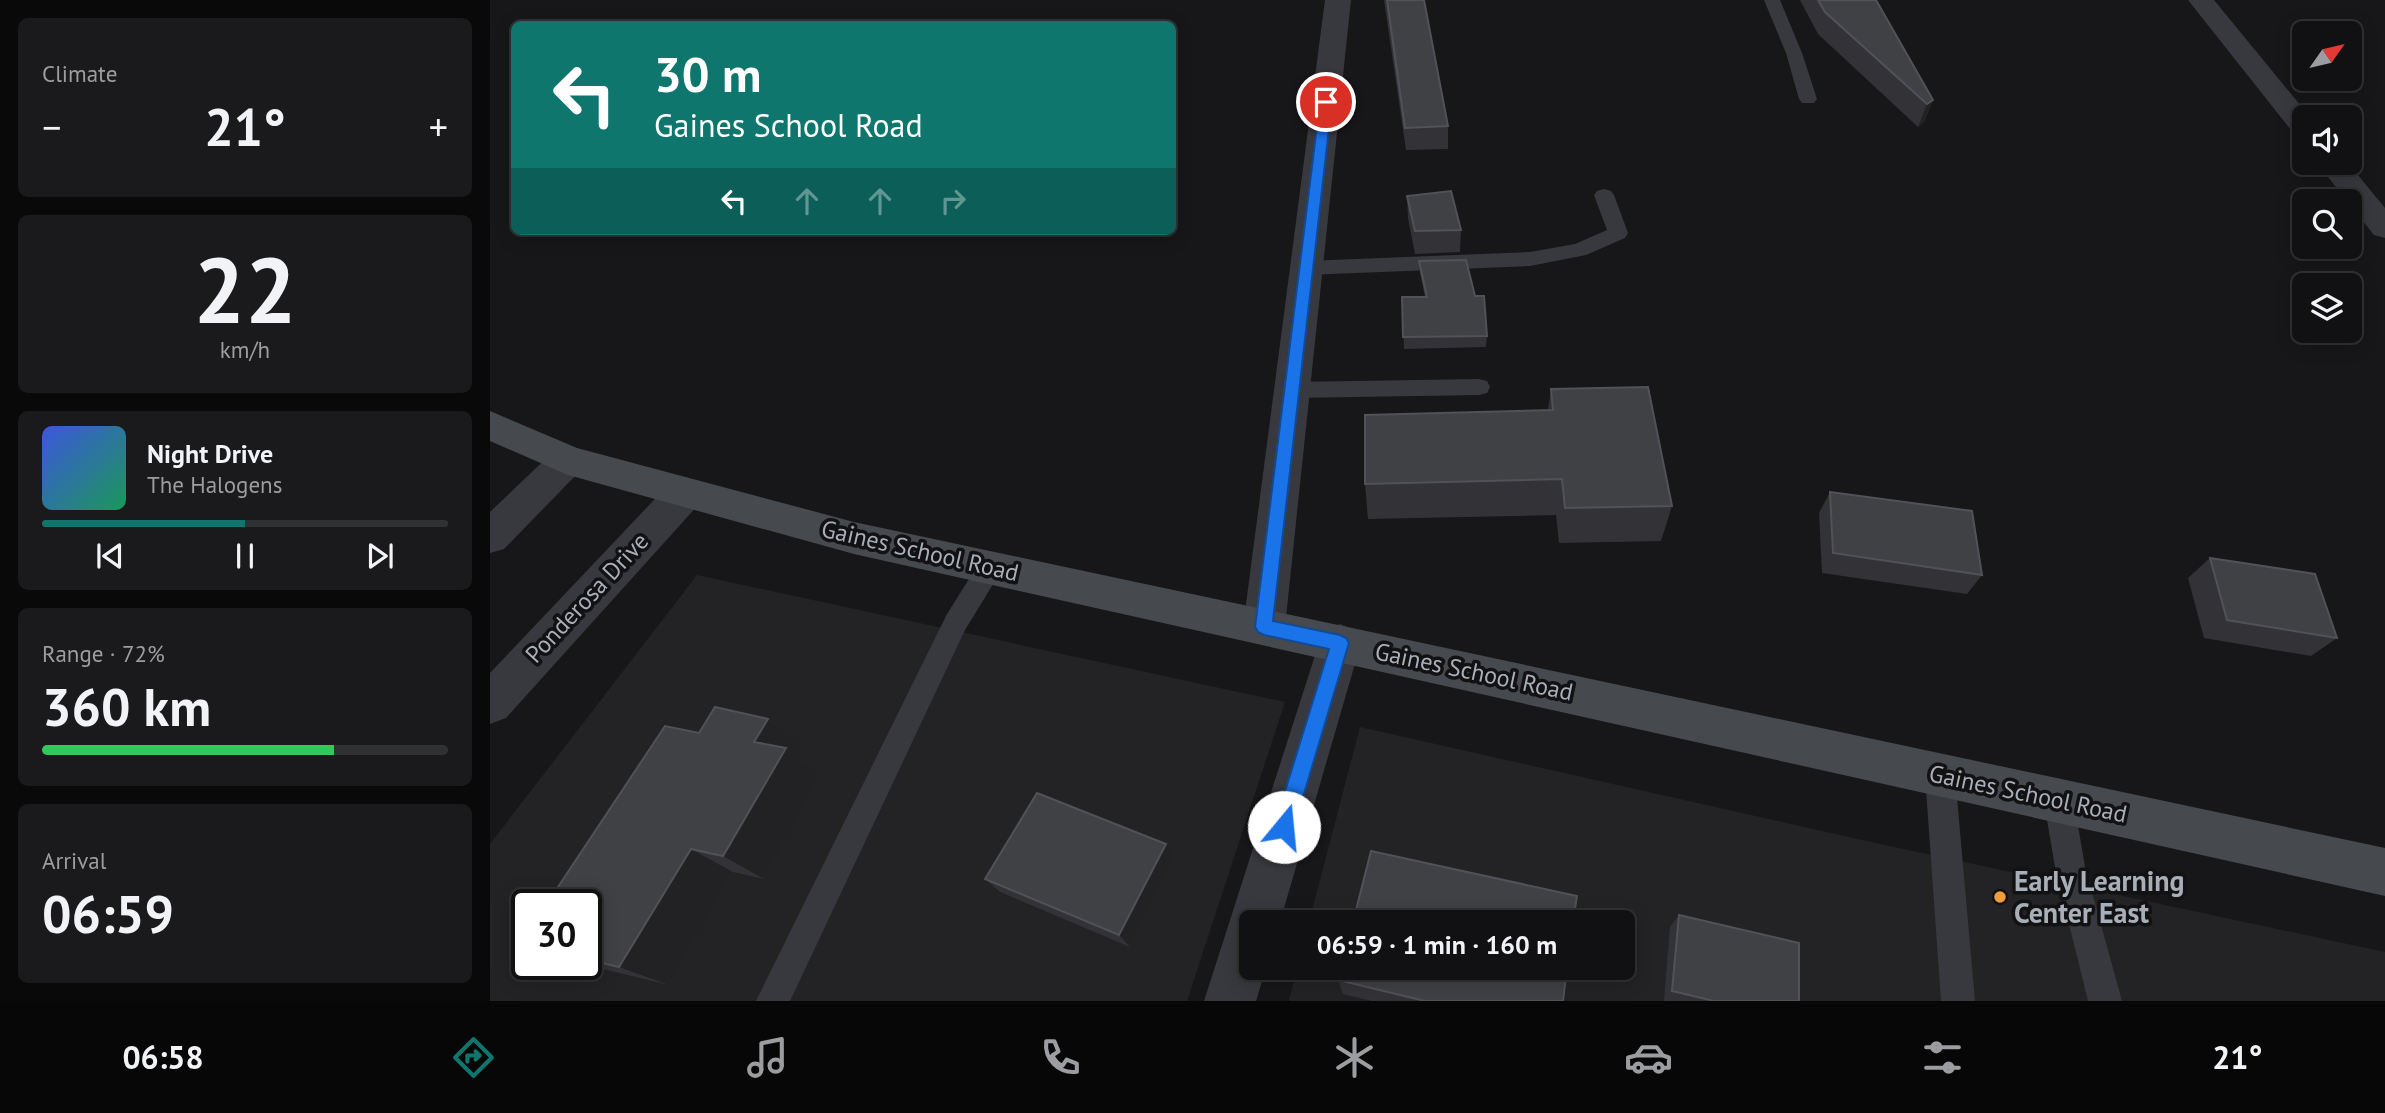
<!DOCTYPE html>
<html lang="en">
<head>
<meta charset="utf-8">
<style>
  body { margin:0; font-family:"PT Sans",sans-serif; background:#1a1a1c; color:#f1f3f6; height:100vh; display:flex; flex-direction:column; font-size:26px; white-space:nowrap }
  * { box-sizing:border-box; margin:0 }
  p { font-size:23px; color:#9c9da0 }
  .icon { flex:none; width:38px; height:38px; fill:none; stroke:currentColor; stroke-width:2; stroke-linecap:round; stroke-linejoin:round }
  .map { position:relative; flex:1; overflow:hidden }
  .panel { display:flex; flex-direction:column; gap:18px; padding:18px; background:#09090a; width:490px }
  .panel>* { flex:none }
  .guide { position:absolute; left:21px; top:21px; width:665px; height:214px; border-radius:10px; box-shadow:0 4px 18px #0003,0 0 0 2px #303133; background:#0f766e; color:#fff; overflow:hidden }
  .needle { width:46px; rotate:56deg }
  .tools { position:absolute; left:1802px; top:21px; display:grid; gap:14px }
  .tools a { display:grid; place-items:center; width:70px; height:70px; border-radius:10px; background:#111113; box-shadow:0 4px 18px #0003,0 0 0 2px #303133; font-size:35px }
  .speed { position:absolute; left:21px; top:889px; display:flex; gap:14px; font-size:35px; font-weight:700; text-align:center }
  .speed>* { display:grid; place-content:center; width:91px; height:91px; border-radius:50%; background:#111113; box-shadow:0 4px 18px #0003,0 0 0 2px #303133; line-height:1 }
  .speed .limit { border:4px solid #111; border-radius:10px; background:#fff; color:#111 }
  .pin { position:absolute; display:grid; place-items:center; width:60px; height:60px; color:#fff; margin:-30px; border:4px solid #fff; border-radius:50%; box-shadow:0 2px 7px #0007 }
  .me { position:absolute; width:77px; margin:-38px; rotate:17deg; stroke-linejoin:round; filter:drop-shadow(0 0 5px #0008) }
  .turn { display:flex; align-items:center; gap:24px; height:147px; padding:0 28px; font-size:32px }
  .turn .icon { width:91px; height:91px; stroke-width:2.5 }
  .turn b { display:block; font-size:49px; line-height:60px }
  .lanes { display:flex; align-items:center; height:66px; padding:0 28px; background:#0003; justify-content:center; gap:35px; direction:ltr }
  .lanes .off { opacity:.35 }
  .big { font-size:52px; font-weight:800; line-height:1.1 }
  .panel .tile { flex:1; display:flex; flex-direction:column; justify-content:center; gap:10px; min-width:0; padding:0 24px; border-radius:10px; background:#1a1a1c }
  .panel .dial { align-items:center; gap:0 }
  .dial b { font-size:91px; line-height:1 }
  .song { display:flex; align-items:center; gap:21px }
  .cover { width:84px; height:84px; border-radius:10px; background:linear-gradient(135deg,hsl(230 70% 55%),hsl(150 70% 35%)) }
  .played { height:7px; border-radius:4px; background:linear-gradient(90deg,#0f766e 50%,#303133 50%) }
  .keys { display:flex; justify-content:space-around; direction:ltr }
  .heat { display:flex; justify-content:space-between; align-items:center; font-size:38px; direction:ltr }
  .charge { height:10px; border-radius:5px; background:linear-gradient(90deg,#34c759 72%,#303133 0) }
  .trip { position:absolute; left:749px; top:910px; width:396px; height:70px; border-radius:10px; background:#111113; box-shadow:0 4px 18px #0003,0 0 0 2px #303133; font-weight:800; line-height:70px; text-align:center }
  .dock { display:flex; height:112px; justify-content:space-around; align-items:center; background:#070708; color:#9c9da0 }
  .dock .icon { width:49px; height:49px }
  .dock .current { color:#0f766e }
  .dock b { font-size:32px; color:#f1f3f6 }
  main { display:flex; flex:1; min-height:0 }
  .map>svg:first-child { display:block }
</style>
</head>
<body>
<main>
<section class="panel">
<div class="tile"><p>Climate</p>
<div class="heat"><a>−</a><b class="big">21°</b><a>+</a></div>
</div>
<div class="tile dial"><b>22</b><p>km/h</p></div>
<div class="tile">
<div class="song"><i class="cover"></i><div><b>Night Drive</b><p>The Halogens</p></div></div>
<div class="played"></div>
<div class="keys"><svg class="icon" aria-label="previous" viewBox="0 0 24 24"><path d="M18 5L8 12l10 7zM5 5v14"/></svg><svg class="icon" aria-label="pause" viewBox="0 0 24 24"><path d="M8 5v14M16 5v14"/></svg><svg class="icon" aria-label="next" viewBox="0 0 24 24"><path d="M6 5l10 7-10 7zM19 5v14"/></svg></div>
</div>
<div class="tile"><p>Range · 72%</p><b class="big">360 km</b><div class="charge"></div></div>
<div class="tile"><p>Arrival</p><b class="big">06:59</b></div>
</section>
<div class="map">
<svg width="1895" height="1001" viewBox="0 0 1895 1001">
  <rect width="100%" height="100%" fill="#171719"/>
  <g fill="#232326" fill-rule="evenodd">
    <path d="M207 575 795 702 697 1001H0V844ZM37 905H96V964H37Z"/>
    <polygon points="870,727 1381,842 1895,952 1895,1001 799,1001 807,968 1132,968 1132,922 819,922"/>
  </g>
  <g fill="none" stroke-linecap="round" stroke-linejoin="round">
    <g fill="#38393e" fill-rule="evenodd">
      <polygon points="1274,0 1290,0 1312,53 1327,99 1324,103 1312,103 1309,99 1296,53"/>
      <polygon points="1114,189 1121,191 1124,195 1138,233 1135,238 1096,255 1040,266 816,275 809,273 806,268 809,263 816,261 1040,252 1085,244 1117,230 1104,195 1107,191"/>
      <polygon points="989,379 997,381 1000,387 997,393 989,395 802,398 794,396 791,390 794,384 802,382"/>
      <polygon points="500,557 509,560 513,568 475,630 300,1001 266,1001 457,614 491,560"/>
      <polygon points="1450,761 1460,765 1465,775 1485,1001 1451,1001 1435,775 1440,765"/>
      <polygon points="1569,787 1579,792 1584,802 1595,867 1632,1001 1598,1001 1565,867 1554,802 1559,792"/>
    </g>
    <g fill="#38393e" fill-rule="evenodd">
      <polygon points="835,0 861,0 795,627 789,640 774,645 759,640 753,627"/>
      <polygon points="1698,0 1724,0 1820,117 1815,117 1815,138 1805,135"/>
      <polygon points="1827,163 1858,163 1895,208 1895,238 1884,235 1860,205 1860,201 1857,201"/>
      <polygon points="78,445 91,450 97,460 91,470 14,549 0,553 0,512 65,450"/>
      <polygon points="195,478 209,482 214,493 209,504 16,718 0,724 0,673 181,482"/>
      <polygon points="850,624 865,630 871,643 790,922 761,922 761,968 776,968 766,1001 714,1001 829,643 835,630"/>
    </g>
    <polygon fill="#46494e" fill-rule="evenodd" points="0,411 87,448 364,522 1895,848 1895,896 364,554 78,475 0,441"/>
  </g>
  <g fill="#333337">
    <polygon points="894,0 934,0 958,126 958,149 916,150"/>
    <polygon points="1310,0 1386,0 1443,100 1434,122 1428,127 1328,34"/>
    <polygon points="917,196 971,230 970,252 925,254 918,218"/>
    <polygon points="929,261 997,336 996,347 914,349 912,297 935,297 930,273"/>
    <polygon points="1061,389 1182,506 1171,541 1069,543 1066,515 878,519 875,484 1058,410"/>
    <polygon points="1340,492 1492,575 1477,594 1332,573 1329,513"/>
    <polygon points="1720,558 1847,638 1821,656 1714,638 1698,578"/>
    <polygon points="278,719 314,747 308,757 331,775 274,879 243,872 179,985 92,964 96,964 96,905 209,733"/>
    <polygon points="685,858 640,947 510,892 495,879"/>
    <polygon points="1189,915 1309,1001 1174,1001 1180,927"/>
    <polygon points="848,980 1073,1001 882,1001 853,994"/>
  </g>
  <g fill="#222225">
    <polygon points="1443,100 1434,122 1428,127 1437,104"/>
    <polygon points="278,719 314,747 308,757 331,775 274,879 233,856 264,742"/>
    <polygon points="676,844 685,858 640,947 629,935"/>
    <polygon points="201,849 243,872 179,985 129,967"/>
  </g>
  <g fill="#404145" stroke="#505257" stroke-width="2">
    <polygon points="897,0 934,0 958,126 915,128"/>
    <polygon points="1328,0 1386,0 1443,100 1437,104 1335,12"/>
    <polygon points="961,191 971,230 925,231 917,196"/>
    <polygon points="976,260 985,296 994,296 997,336 913,337 912,297 937,297 929,261"/>
    <polygon points="1158,387 1182,506 1075,508 1072,479 875,484 875,415 1063,410 1061,389"/>
    <polygon points="1340,492 1482,511 1492,575 1343,553"/>
    <polygon points="1720,558 1825,574 1847,638 1737,620"/>
    <polygon points="225,707 278,719 264,742 296,748 233,856 201,849 129,967 96,959 96,905 56,905 175,726 209,733"/>
    <polygon points="547,793 676,844 629,935 495,879"/>
    <polygon points="881,851 1087,896 1083,922 863,922"/>
    <polygon points="1189,915 1309,943 1309,1001 1224,1001 1182,991"/>
    <polygon points="37,934 37,945 30,944"/>
    <polygon points="851,968 1077,968 1073,1001 935,1001 848,980"/>
  </g>
  <polygon fill="#1a73e8" stroke="#114b97" stroke-width="2" points="836,99 842,102 783,621 850,635 856,638 859,643 804,827 801,834 794,837 787,834 784,827 839,649 774,635 768,632 765,627 830,102"/>
  <circle fill="#ee9d3a" stroke="#121214" stroke-width="2.5" cx="1510" cy="897" r="7"/>
  <g text-anchor="middle" stroke-width="7" stroke-linejoin="round" paint-order="stroke">
    <g font-size="24" fill="#a9afb8" stroke="#121214">
      <text transform="translate(430 551) rotate(13)" y="8">Gaines School Road</text>
      <text transform="translate(97 598) rotate(-47)" y="8">Ponderosa Drive</text>
      <text transform="translate(984 672) rotate(12)" y="8">Gaines School Road</text>
      <text transform="translate(1538 794) rotate(12)" y="8">Gaines School Road</text>
    </g>
    <g font-size="28" font-weight="bold" fill="#a9afb8" stroke="#121214" text-anchor="start">
      <text x="1524" y="891">Early Learning<tspan x="1524" dy="32">Center East</tspan></text>
    </g>
  </g>
</svg>
<div class="tools">
<a><svg class="needle" viewBox="-14 -14 28 28"><path d="M0-13l5 13h-10z" fill="#e53935"/><path d="M0 13l5-13h-10z" fill="#9c9da0"/></svg></a>
<a><svg class="icon" aria-label="sound" viewBox="0 0 24 24"><path d="M4 9h4l5-4v14l-5-4H4zM17 9q2 3 0 6"/></svg></a>
<a><svg class="icon" aria-label="search" viewBox="0 0 24 24"><circle cx="10" cy="10" r="6"/><path d="M15 15l6 6"/></svg></a>
<a><svg class="icon" aria-label="layers" viewBox="0 0 24 24"><path d="M12 4l9 5-9 5-9-5zM3 14l9 5 9-5"/></svg></a>
</div>
<div class="speed"><div class="limit">30</div></div>
<div class="pin" style="left:836px;top:102px;background:#d93025"><svg class="icon" aria-label="arrive" viewBox="0 0 24 24"><path d="M6 21V4h12l-3 4 3 4H6"/></svg></div>
<svg class="me" style="left:794px;top:827px" viewBox="-20 -20 40 40"><circle r="19" fill="#fff"/><path d="M0-13L10 11 0 6-10 11z" fill="#1a73e8"/></svg>
<div class="trip">06:59 · 1 min · 160 m</div>
<div class="guide">
<div class="turn"><svg class="icon" aria-label="left" viewBox="0 0 24 24"><path d="M17 20v-9H6M10 6l-5 5 5 5"/></svg><div><b>30 m</b>Gaines School Road</div></div>
<div class="lanes"><svg class="icon" aria-label="left" viewBox="0 0 24 24"><path d="M17 20v-9H6M10 6l-5 5 5 5"/></svg><svg class="icon off" aria-label="ahead" viewBox="0 0 24 24"><path d="M12 20V5M6 11l6-6 6 6"/></svg><svg class="icon off" aria-label="ahead" viewBox="0 0 24 24"><path d="M12 20V5M6 11l6-6 6 6"/></svg><svg class="icon off" aria-label="right" viewBox="0 0 24 24"><path d="M7 20v-9h11M14 6l5 5-5 5"/></svg></div>
</div>
</div>
</main>
<nav class="dock">
<b>06:58</b>
<svg class="icon current" aria-label="directions" viewBox="0 0 24 24"><path d="M12 3l9 9-9 9-9-9zM9 14v-3h6M13 9l2 2-2 2"/></svg>
<svg class="icon" aria-label="music" viewBox="0 0 24 24"><path d="M9 18V5l10-2v13"/><circle cx="6" cy="18" r="3"/><circle cx="16" cy="16" r="3"/></svg>
<svg class="icon" aria-label="phone" viewBox="0 0 24 24"><path d="M5 4h4l2 5-3 2q2 4 5 5l2-3 5 2v4C11 20 4 13 5 4z"/></svg>
<svg class="icon" aria-label="climate" viewBox="0 0 24 24"><path d="M12 3v18M4 7l16 10M4 17L20 7"/></svg>
<svg class="icon" aria-label="car" viewBox="0 0 24 24"><path d="M5 17H2v-5l4-1 3-4h7l3 4 3 1v5h-3M9 17h6M6 11h13"/><circle cx="7" cy="17" r="2"/><circle cx="17" cy="17" r="2"/></svg>
<svg class="icon" aria-label="filters" viewBox="0 0 24 24"><path d="M4 7h16M4 17h16"/><circle cx="9" cy="7" r="2"/><circle cx="15" cy="17" r="2"/></svg>
<b>21°</b>
</nav>
</body>
</html>
